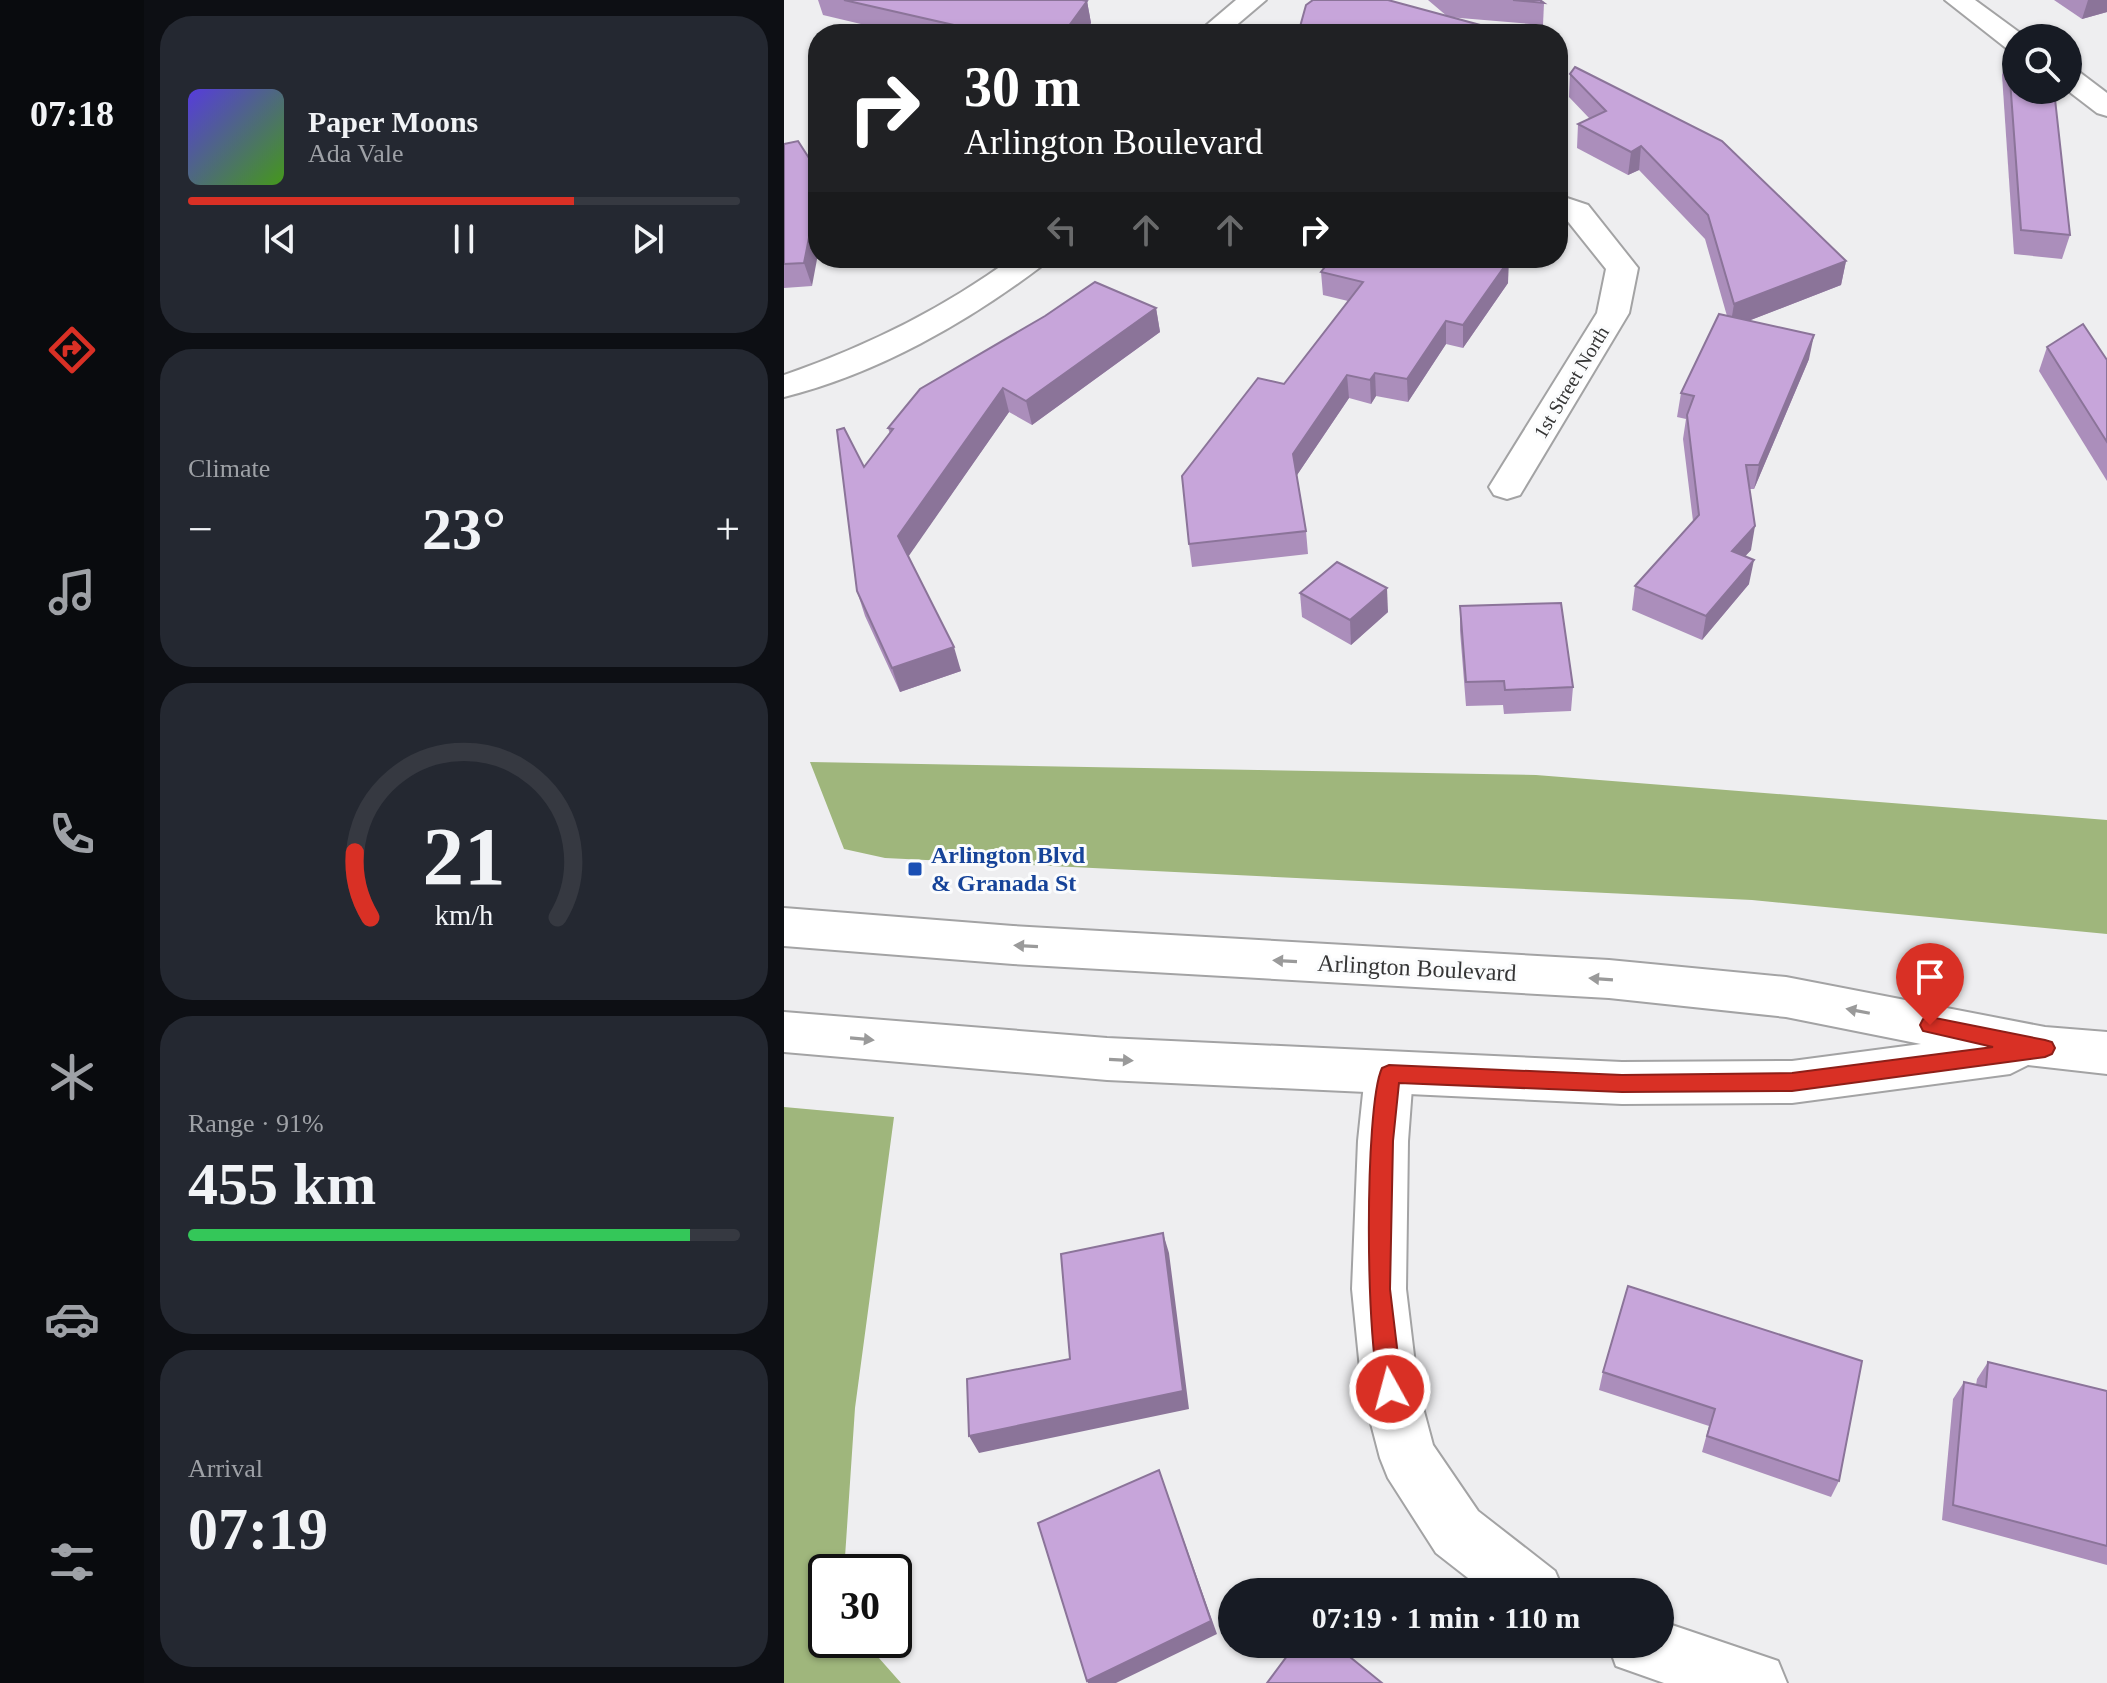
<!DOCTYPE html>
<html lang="en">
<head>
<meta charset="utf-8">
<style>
  body { margin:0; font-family:Georgia,serif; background:#242831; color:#f1f3f6; height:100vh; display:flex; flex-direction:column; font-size:30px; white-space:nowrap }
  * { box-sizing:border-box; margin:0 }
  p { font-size:26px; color:#9ea1a6 }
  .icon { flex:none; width:44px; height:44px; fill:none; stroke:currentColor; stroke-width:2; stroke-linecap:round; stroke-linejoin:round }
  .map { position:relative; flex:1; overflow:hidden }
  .panel { display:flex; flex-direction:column; gap:16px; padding:16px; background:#0d0f14; width:640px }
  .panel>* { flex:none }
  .banner { position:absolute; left:24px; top:24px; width:760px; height:244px; border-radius:32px; box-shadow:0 2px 6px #0004; background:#202124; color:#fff; overflow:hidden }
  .tools { position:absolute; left:1218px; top:24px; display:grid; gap:16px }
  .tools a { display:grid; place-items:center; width:80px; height:80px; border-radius:50%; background:#171b24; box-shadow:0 2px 6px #0004; font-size:40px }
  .speed { position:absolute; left:24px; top:1554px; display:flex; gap:16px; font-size:40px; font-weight:700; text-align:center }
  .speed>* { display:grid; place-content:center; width:104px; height:104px; border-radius:50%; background:#171b24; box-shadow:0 2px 6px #0004; line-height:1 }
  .speed .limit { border:4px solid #111; border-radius:12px; background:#fff; color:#111 }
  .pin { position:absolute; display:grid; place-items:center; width:68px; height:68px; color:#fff; margin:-82px -34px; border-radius:50% 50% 50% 0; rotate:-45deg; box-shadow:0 0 8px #0007 }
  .pin .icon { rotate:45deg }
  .me { position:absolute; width:88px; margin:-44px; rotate:353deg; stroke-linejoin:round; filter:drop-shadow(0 0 6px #0008) }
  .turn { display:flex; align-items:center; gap:28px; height:168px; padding:0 24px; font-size:36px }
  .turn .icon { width:104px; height:104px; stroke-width:2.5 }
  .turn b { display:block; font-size:56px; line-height:68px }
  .lanes { display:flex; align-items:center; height:76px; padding:0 24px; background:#0003; justify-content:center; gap:40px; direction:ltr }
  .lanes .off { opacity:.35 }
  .big { font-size:60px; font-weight:600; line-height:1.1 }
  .panel .widget { flex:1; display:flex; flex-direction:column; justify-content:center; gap:12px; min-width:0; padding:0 28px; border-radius:32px; background:#242831 }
  .panel .dial { align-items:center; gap:0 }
  .dial svg { height:208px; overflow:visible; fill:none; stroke:#363941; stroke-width:7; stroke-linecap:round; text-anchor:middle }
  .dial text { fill:#f1f3f6; stroke:none }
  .song { display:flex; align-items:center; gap:24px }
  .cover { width:96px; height:96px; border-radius:12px; background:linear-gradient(135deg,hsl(250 70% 55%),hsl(100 70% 35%)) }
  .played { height:8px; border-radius:4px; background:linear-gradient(90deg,#d93025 70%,#363941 70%) }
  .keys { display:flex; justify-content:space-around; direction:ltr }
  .heat { display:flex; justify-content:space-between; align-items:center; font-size:44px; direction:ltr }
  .charge { height:12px; border-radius:6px; background:linear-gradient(90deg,#34c759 91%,#363941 0) }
  .trip { position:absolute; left:434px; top:1578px; width:456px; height:80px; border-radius:40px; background:#171b24; box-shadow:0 2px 6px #0004; font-weight:600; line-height:80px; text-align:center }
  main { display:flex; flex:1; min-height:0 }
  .menu { display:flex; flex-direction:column; width:144px; justify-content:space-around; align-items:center; background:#090b0e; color:#9ea1a6 }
  .menu .icon { width:56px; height:56px }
  .menu .current { color:#d93025 }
  .menu b { font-size:36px; color:#f1f3f6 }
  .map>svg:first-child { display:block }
</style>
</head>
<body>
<main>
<nav class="menu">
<b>07:18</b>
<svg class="icon current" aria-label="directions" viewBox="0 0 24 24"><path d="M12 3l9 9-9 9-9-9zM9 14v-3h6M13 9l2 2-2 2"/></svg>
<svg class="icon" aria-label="music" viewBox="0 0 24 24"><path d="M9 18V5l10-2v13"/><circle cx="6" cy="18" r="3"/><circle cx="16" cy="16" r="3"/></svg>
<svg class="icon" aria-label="phone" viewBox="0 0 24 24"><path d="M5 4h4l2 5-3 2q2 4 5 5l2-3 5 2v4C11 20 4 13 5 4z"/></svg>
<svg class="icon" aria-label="climate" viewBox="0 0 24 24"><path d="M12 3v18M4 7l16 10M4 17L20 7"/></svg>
<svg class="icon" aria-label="car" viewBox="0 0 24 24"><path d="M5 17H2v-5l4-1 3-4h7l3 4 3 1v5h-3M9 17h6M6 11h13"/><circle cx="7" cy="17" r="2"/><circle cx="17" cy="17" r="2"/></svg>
<svg class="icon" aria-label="filters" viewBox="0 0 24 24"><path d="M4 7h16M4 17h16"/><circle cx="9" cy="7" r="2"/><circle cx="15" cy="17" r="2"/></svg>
</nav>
<section class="panel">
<div class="widget">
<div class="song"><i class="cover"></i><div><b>Paper Moons</b><p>Ada Vale</p></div></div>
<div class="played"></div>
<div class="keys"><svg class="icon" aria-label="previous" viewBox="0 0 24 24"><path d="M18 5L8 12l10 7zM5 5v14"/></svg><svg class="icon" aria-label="pause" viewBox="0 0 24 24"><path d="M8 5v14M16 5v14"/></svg><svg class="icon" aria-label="next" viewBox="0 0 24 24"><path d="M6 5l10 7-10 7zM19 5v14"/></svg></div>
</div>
<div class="widget"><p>Climate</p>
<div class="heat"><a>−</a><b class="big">23°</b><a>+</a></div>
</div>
<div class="widget dial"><svg viewBox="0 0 100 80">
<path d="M14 69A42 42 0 1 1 86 69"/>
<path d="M14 69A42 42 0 0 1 8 44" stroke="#d93025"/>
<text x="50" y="56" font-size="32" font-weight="700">21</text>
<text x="50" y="72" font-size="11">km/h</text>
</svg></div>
<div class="widget"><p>Range · 91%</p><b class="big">455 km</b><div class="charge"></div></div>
<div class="widget"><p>Arrival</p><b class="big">07:19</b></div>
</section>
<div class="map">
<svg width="1323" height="1683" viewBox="0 0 1323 1683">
  <rect width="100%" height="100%" fill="#eeeef0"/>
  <g fill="#9fb67c">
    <polygon points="26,762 752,775 1323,820 1323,934 968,900 101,858 60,849"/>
    <polygon points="0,1107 110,1117 71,1408 60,1572 42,1572 42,1640 79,1640 117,1683 0,1683"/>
  </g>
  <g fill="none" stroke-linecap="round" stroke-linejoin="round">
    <g stroke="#a3a3a4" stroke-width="4">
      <g id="minor">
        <polygon points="452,0 482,0 442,34 412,34"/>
        <polygon points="1161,0 1191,0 1243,38 1232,38 1232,50 1222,48"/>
        <polygon points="1284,69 1294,71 1323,93 1323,116 1313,113 1283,90"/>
        <polygon points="774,195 804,205 854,268 845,313 736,495 723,499 710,495 705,487 813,313 822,269 782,219 774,215"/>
        <path d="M228 258H264L259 265C184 322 93 374 0 397V375C81 347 159 309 228 258Z"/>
        <polygon points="605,1053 622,1059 629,1074 624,1141 622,1289 634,1389 649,1445 694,1511 771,1571 780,1592 702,1592 652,1553 604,1478 596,1458 578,1389 568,1289 574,1141 581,1074 588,1059"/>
        <polygon points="876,1621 994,1661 1003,1683 880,1683 832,1666 824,1644 876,1644"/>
      </g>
    </g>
    <g stroke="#a3a3a4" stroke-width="4">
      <polygon id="trunk" points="0,908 229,926 825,960 1002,977 1261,1027 1323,1032 1323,1074 1244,1065 1226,1074 1008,1103 838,1104 323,1080 0,1052 0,1012 323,1038 838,1062 1008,1061 1137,1044 1002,1017 825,998 229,964 0,946"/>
    </g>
    <use href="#minor" fill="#fff" fill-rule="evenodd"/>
    <use href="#trunk" fill="#fff" fill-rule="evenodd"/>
  </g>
  <g fill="#ab8ebb">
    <polygon points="34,0 298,0 303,1 307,23 299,34 119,34 39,15"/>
    <polygon points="644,0 756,0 760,3 759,25 664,17"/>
    <polygon points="1270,0 1323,0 1323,12 1298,19"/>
    <polygon points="1224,52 1286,235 1278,259 1230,254 1218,75"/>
    <polygon points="786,74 1062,261 1057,285 964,321 1025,359 970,489 966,489 967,550 961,556 965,584 918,640 848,610 851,586 909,521 899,439 902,419 893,417 897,393 943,316 921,239 855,170 844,175 793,148 794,124 806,119 785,97"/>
    <polygon points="0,144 28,286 0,288"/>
    <polygon points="537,272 724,283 679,348 662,344 624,402 592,396 587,404 565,398 513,475 522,531 524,554 408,567 405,544 500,384 564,301 539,295"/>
    <polygon points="372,308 376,332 248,425 225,412 124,556 177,671 116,692 81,616 73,591 80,467 106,434 104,428"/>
    <polygon points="1263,347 1323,360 1323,481 1255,371"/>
    <polygon points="516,593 604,612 567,645 518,617"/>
    <polygon points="676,606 789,687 787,711 720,714 719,705 682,706 676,631"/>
    <polygon points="844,1286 1055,1481 1047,1497 918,1452 925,1426 815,1390 819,1372"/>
    <polygon points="1204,1362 1323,1391 1323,1565 1158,1520 1169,1399 1180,1382 1192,1385 1193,1379"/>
  </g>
  <g fill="#8b7499">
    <polygon points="1304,0 1323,0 1323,12 1298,19"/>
    <polygon points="303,1 307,23 299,34 279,34"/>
    <polygon points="857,146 855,170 844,175 847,152"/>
    <polygon points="34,192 34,254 28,286 20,263"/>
    <polygon points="725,260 724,283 679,348 679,325"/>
    <polygon points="1062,261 1057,285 946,328 950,304"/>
    <polygon points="372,308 376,332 248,425 242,401"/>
    <polygon points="662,321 662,344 624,402 623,379"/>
    <polygon points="1030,335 1025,359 970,489 975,465"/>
    <polygon points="591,373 592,396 587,404 586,380"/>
    <polygon points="563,375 565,398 511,478 509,454"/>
    <polygon points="219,388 225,412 122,560 114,536"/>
    <polygon points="971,526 967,550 944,575 948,551"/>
    <polygon points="970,560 965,584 918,640 922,616"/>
    <polygon points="603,588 604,612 567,645 566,620"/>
    <polygon points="170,647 177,671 116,692 108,668"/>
    <polygon points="379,1233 385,1253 405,1409 195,1453 185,1436 399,1391"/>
    <polygon points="381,1487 433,1634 332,1683 304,1683 303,1681"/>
  </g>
  <g fill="#c7a5da" stroke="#8b7499" stroke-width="2">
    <polygon points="60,0 298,0 303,1 279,34 194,34 196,31"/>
    <polygon points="529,0 604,0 722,32 721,34 514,34 522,5"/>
    <polygon points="729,0 756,0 760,3"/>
    <polygon points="1232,51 1232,90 1270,90 1286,235 1237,230 1224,52"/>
    <polygon points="791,67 938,141 1062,261 950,304 924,215 857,146 847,152 794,124 822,111 786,74"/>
    <polygon points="14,141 34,172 34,192 20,263 0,264 0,144"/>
    <polygon points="548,258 724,258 725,260 679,325 662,321 623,379 591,373 586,380 563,375 509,454 522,531 405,544 398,476 474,378 500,384 579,282 537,272"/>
    <polygon points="311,282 372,308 242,401 219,388 114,536 170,647 108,668 73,591 53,430 60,428 80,467 109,429 104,428 136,389 261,316"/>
    <polygon points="935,314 1030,335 975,465 962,465 971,526 948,551 970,560 922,616 851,586 915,515 903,415 910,396 897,393"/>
    <polygon points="1299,324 1323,360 1323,442 1263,347"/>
    <polygon points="553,562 603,588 566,620 516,593"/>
    <polygon points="777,603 789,687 721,690 720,681 682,682 676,606"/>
    <polygon points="379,1233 399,1391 185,1436 183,1379 286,1359 277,1254"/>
    <polygon points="844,1286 1078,1361 1055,1481 923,1436 931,1409 819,1372"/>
    <polygon points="1204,1362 1323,1391 1323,1546 1169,1505 1180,1382 1202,1387"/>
    <polygon points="375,1470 427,1621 303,1681 254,1523"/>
    <polygon points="512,1644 550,1644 598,1683 483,1683"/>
  </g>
  <defs><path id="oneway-solid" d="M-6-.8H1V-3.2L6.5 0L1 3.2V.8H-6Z" transform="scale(2)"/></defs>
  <g fill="#9a9a9a">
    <use href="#oneway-solid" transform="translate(242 946) rotate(-177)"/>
    <use href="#oneway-solid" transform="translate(501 961) rotate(-177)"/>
    <use href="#oneway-solid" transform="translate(817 979) rotate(-176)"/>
    <use href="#oneway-solid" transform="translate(1074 1011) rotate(-169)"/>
    <use href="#oneway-solid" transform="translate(78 1039) rotate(5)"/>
    <use href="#oneway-solid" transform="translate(337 1060) rotate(3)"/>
  </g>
  <path fill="#d93025" stroke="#8d1f18" stroke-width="2" d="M1146 1017 1261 1040 1268 1042 1271 1048 1268 1054 1261 1057 1008 1091 838 1092 615 1083 609 1141 606 1289 618 1389 615 1397 606 1400 598 1397C581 1356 580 1106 598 1068L605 1065 838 1075 1008 1073 1209 1047 1139 1031 1136 1025 1139 1019Z"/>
  <rect fill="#1a4fb4" stroke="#fbfcfd" stroke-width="3" x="123" y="861" width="16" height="16" rx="4"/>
  <g text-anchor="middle" stroke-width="6" stroke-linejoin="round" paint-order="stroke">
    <g font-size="20" fill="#353535" stroke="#fbfcfd">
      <text transform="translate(787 382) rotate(-59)" y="7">1st Street North</text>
    </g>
    <g font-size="24" font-weight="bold" fill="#164399" stroke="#fbfcfd" text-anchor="start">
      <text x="147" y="863">Arlington Blvd<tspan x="147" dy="28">&amp; Granada St</tspan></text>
    </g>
    <g font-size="24" fill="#353535" stroke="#fbfcfd">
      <text transform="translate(633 968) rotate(3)" y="8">Arlington Boulevard</text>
    </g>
  </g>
</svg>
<div class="tools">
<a><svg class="icon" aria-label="search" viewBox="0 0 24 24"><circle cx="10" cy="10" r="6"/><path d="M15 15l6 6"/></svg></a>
</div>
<div class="speed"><div class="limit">30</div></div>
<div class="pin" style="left:1146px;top:1025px;background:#d93025"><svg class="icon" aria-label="arrive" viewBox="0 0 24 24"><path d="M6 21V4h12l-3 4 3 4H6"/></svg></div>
<svg class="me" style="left:606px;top:1389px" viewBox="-20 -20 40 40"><circle r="17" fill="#d93025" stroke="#fff" stroke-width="3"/><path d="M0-11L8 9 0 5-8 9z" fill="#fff"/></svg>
<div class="trip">07:19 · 1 min · 110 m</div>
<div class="banner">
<div class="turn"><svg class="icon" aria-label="right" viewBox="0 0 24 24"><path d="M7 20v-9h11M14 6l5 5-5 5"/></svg><div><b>30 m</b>Arlington Boulevard</div></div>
<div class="lanes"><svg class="icon off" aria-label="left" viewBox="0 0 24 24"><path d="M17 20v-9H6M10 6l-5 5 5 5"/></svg><svg class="icon off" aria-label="ahead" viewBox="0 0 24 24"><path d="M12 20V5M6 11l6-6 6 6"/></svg><svg class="icon off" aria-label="ahead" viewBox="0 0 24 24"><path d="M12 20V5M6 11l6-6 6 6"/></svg><svg class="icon" aria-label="right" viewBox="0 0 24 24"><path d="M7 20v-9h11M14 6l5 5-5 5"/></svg></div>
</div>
</div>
</main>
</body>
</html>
